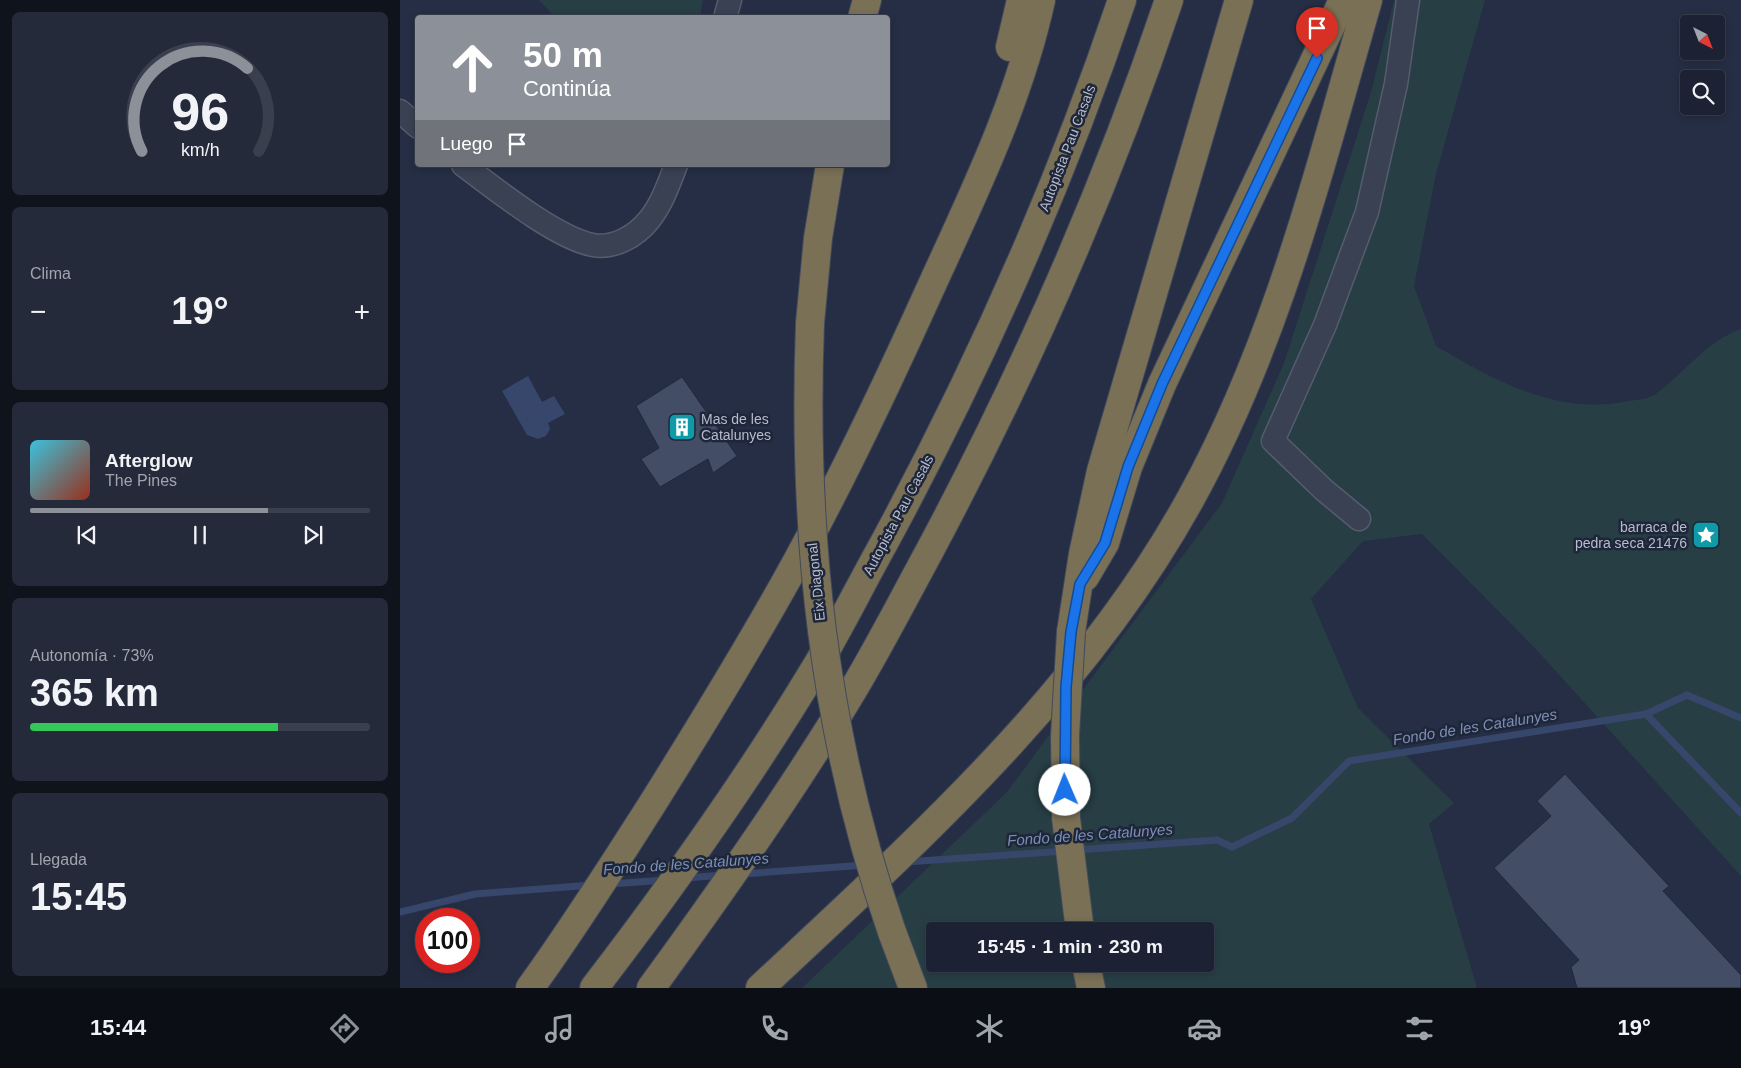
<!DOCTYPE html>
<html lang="es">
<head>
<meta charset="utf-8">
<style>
  body { margin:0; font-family:Helvetica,sans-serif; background:#252a3b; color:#f1f3f6; height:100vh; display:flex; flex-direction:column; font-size:19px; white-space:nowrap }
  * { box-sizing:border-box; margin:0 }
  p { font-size:16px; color:#a0a4ac }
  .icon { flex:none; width:28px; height:28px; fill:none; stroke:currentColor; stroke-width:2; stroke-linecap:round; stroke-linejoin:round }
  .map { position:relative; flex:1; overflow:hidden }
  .details { display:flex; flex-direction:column; gap:12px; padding:12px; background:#0f131c; width:400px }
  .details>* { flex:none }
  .top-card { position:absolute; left:15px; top:15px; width:475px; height:152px; border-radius:5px; box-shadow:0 2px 8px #0003,0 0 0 1px #3a3f4e; background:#8c9099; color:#fff; overflow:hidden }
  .needle { width:32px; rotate:138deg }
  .fabs { position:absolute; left:1280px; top:15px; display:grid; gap:10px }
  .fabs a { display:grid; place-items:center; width:45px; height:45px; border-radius:5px; background:#1c2233; box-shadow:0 2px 8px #0003,0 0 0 1px #3a3f4e; font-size:25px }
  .speed { position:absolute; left:15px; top:908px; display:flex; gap:10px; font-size:25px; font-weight:700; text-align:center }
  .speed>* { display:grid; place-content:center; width:65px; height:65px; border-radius:50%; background:#1c2233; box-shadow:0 2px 8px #0003,0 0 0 1px #3a3f4e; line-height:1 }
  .speed .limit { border:8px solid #d22; background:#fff; color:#111 }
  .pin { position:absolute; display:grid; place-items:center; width:42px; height:42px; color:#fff; margin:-51px -21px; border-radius:50% 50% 50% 0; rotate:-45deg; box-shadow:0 0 5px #0007 }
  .pin .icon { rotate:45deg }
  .me { position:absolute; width:55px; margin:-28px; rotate:359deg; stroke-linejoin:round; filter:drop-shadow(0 0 4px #0008) }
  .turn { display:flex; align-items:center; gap:18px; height:105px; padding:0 25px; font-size:22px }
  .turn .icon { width:65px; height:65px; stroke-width:2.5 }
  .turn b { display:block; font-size:35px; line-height:42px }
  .then { display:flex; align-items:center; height:48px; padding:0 25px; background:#0003; gap:10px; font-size:19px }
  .big { font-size:38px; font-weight:600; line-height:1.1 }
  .details .tile { flex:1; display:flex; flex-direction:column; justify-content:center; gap:8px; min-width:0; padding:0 18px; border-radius:8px; background:#252a3b }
  .details .dial { align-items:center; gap:0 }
  .dial svg { height:130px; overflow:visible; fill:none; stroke:#3a3f4e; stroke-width:7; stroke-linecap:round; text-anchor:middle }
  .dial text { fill:#f1f3f6; stroke:none }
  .song { display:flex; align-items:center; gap:15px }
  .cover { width:60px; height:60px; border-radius:8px; background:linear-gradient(135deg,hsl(190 70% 55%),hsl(10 70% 35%)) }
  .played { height:5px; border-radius:2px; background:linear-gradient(90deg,#8c9099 70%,#3a3f4e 70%) }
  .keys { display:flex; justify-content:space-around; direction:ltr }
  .heat { display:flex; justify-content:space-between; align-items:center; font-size:28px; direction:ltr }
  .charge { height:8px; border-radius:4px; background:linear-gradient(90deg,#34c759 73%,#3a3f4e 0) }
  .trip { position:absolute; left:526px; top:922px; width:288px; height:50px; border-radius:5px; background:#1c2233; box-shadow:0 2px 8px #0003,0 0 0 1px #3a3f4e; font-weight:600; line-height:50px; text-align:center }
  .menu { display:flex; height:80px; justify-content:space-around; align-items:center; background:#0b0e14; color:#a0a4ac }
  .menu .icon { width:35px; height:35px }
  .menu .on { color:#8c9099 }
  .menu b { font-size:22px; color:#f1f3f6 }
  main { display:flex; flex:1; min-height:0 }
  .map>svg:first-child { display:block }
</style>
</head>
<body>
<main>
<section class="details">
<div class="tile dial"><svg viewBox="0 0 100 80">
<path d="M14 69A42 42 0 1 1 86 69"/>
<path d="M14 69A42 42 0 0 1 79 18" stroke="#8c9099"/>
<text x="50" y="56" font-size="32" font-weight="700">96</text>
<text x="50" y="72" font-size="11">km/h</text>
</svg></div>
<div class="tile"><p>Clima</p>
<div class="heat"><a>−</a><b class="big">19°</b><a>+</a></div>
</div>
<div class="tile">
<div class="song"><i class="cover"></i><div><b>Afterglow</b><p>The Pines</p></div></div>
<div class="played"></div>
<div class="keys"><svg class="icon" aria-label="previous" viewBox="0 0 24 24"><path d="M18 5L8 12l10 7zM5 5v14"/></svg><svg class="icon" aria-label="pause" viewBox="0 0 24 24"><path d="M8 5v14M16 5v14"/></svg><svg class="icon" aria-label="next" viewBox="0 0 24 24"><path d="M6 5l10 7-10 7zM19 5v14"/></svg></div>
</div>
<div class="tile"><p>Autonomía · 73%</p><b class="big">365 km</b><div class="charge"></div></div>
<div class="tile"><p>Llegada</p><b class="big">15:45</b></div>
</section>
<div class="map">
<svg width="1341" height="988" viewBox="0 0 1341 988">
  <rect width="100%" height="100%" fill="#252e44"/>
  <g fill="#273e45" fill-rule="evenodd">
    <polygon points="139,0 303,0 300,17 156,18"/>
    <path d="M994 0H1085L1036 174 1014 286 1036 346C1094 380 1157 416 1228 401 1236 400 1247 399 1254 395 1284 374 1306 341 1341 329V876L1134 647 1022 534 963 541 911 599 958 708 1054 803 1029 824 1077 988H402L606 793 822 503 884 363 971 92ZM535 931H805V964H535Z"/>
  </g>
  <polygon fill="#37476c" points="128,376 142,402 154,396 165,414 148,423 150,429 146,436 138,439 127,435 102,391"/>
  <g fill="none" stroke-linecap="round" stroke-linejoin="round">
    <g stroke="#37476c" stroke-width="7">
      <polyline points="1246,714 1341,813"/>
      <polyline points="676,850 817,840 832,847 892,818 949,761 1246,714 1287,695 1341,718"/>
      <polyline points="506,862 665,851"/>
      <polyline points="342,874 466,865"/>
      <polyline points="285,878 324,875"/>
      <polyline points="210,884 266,880"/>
      <polyline points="0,912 75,894 192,885"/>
    </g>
  </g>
  <g fill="#434d66" stroke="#20283b">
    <polygon points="282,377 337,456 313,473 308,459 260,487 241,459 259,448 236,406"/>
    <polygon points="1165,774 1269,886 1263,891 1341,975 1341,988 1177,988 1171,967 1179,960 1094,868 1151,816 1137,801"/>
  </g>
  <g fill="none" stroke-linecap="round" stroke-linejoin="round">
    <g stroke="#555c6e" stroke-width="25">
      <g id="minor">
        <polyline points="325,18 330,0"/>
        <polyline points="0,111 18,127"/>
        <path d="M63 165C94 188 156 238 193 245 214 249 236 236 249 220 262 204 269 183 276 165"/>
        <polyline points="959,519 924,490 873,441 925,325 967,212 996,84 1008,0"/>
      </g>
    </g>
    <g stroke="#41495b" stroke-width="30">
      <g id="motorway">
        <polyline points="462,18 467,0"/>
        <polyline points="610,47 621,0"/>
        <polyline points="410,323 418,238 430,165"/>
        <polyline points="685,577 705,543 728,467 762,384 943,0"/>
        <polyline points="671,632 683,554 701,471 839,0"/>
        <polyline points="665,736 666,818 680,931"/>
        <polyline points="492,932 513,988"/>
        <polyline points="686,964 691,988"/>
        <path d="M130 988C173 929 212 867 251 806 293 739 334 672 373 604 430 505 479 402 526 298 570 201 618 105 641 0"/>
        <path d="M194 988C273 885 349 778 416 667 440 627 461 584 484 543 578 369 659 188 722 0"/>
        <path d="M251 988C322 891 391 793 453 690 480 645 504 598 529 552 624 374 705 191 769 0"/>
        <path d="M360 988C518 840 685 691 791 498 877 342 919 170 968 0"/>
      </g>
    </g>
    <use href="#minor" stroke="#394153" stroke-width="22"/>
    <use href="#motorway" stroke="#7a7056" stroke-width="28"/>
    <g stroke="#41495b" stroke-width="30" stroke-linecap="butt">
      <g id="motorway-bridge">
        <path d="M410 323C402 534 423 732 492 932"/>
        <polyline points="665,736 671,632"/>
      </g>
    </g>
    <use href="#motorway-bridge" stroke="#7a7056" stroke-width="28"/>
  </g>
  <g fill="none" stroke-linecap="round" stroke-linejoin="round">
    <g stroke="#114b97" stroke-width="12">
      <polyline id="route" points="665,790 666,687 671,632 680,584 705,543 728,467 762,384 917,58"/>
    </g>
    <use href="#route" stroke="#1a73e8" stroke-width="9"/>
  </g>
  <defs>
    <g id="building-square" transform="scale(1.4375)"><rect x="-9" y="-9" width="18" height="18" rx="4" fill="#0f9aa8" stroke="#1e2639"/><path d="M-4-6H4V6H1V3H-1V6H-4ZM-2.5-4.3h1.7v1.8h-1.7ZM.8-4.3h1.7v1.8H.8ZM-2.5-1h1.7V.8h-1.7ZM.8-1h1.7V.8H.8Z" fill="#fff"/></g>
    <g id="sight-square" transform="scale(1.4375)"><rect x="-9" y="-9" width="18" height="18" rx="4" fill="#0f9aa8" stroke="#1e2639"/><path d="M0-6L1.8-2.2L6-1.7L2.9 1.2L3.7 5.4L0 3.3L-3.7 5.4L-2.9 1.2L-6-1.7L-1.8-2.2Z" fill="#fff"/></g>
  </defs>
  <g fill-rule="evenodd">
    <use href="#building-square" x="282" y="427"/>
    <use href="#sight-square" x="1306" y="535"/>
  </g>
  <g text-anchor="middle" stroke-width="5" stroke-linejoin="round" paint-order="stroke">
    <g font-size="14" fill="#b7bccd" stroke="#1e2639">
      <text transform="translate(667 148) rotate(-69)" y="5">Autopista Pau Casals</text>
      <text transform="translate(498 515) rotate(-62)" y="5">Autopista Pau Casals</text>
      <text transform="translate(416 582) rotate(-96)" y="5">Eix Diagonal</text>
    </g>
    <g font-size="14" fill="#b7bccd" stroke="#1e2639" text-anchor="start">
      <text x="301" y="424">Mas de les<tspan x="301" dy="16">Catalunyes</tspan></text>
      <text x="1287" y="532" text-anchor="end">barraca de<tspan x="1287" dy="16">pedra seca 21476</tspan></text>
    </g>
    <g font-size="15" font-style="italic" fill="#7c8eb6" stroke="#1e2639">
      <text transform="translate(1075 727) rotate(-9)" y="5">Fondo de les Catalunyes</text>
      <text transform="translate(690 835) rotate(-4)" y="5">Fondo de les Catalunyes</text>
      <text transform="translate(286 864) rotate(-4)" y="5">Fondo de les Catalunyes</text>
    </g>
  </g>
</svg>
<div class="fabs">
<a><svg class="needle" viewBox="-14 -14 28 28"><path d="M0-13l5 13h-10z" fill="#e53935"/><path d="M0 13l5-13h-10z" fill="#a0a4ac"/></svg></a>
<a><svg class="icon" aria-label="search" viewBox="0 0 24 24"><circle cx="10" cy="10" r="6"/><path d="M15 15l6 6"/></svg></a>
</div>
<div class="speed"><div class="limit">100</div></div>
<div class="pin" style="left:917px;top:58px;background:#d93025"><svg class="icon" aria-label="arrive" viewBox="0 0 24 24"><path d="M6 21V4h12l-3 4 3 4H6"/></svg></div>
<svg class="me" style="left:665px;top:790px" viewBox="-20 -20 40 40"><circle r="19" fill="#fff"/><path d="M0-13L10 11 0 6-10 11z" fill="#1a73e8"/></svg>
<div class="trip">15:45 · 1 min · 230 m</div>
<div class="top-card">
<div class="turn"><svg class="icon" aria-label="ahead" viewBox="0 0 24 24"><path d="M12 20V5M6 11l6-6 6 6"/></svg><div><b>50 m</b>Continúa</div></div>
<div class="then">Luego<svg class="icon" aria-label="arrive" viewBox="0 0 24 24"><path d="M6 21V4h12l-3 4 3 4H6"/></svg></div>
</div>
</div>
</main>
<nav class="menu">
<b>15:44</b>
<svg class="icon on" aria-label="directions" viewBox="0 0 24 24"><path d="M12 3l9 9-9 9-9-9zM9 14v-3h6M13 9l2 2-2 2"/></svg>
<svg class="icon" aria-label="music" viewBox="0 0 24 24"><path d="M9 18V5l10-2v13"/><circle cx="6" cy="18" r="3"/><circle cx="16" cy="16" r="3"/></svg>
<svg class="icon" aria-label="phone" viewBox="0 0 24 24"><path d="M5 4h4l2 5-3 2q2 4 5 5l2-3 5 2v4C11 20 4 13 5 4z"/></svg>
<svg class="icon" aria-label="climate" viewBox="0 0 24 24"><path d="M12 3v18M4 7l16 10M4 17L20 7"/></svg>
<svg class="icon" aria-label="car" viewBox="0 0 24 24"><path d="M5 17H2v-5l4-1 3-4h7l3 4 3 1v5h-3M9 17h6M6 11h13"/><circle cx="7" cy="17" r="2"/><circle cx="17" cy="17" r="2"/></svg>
<svg class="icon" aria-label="filters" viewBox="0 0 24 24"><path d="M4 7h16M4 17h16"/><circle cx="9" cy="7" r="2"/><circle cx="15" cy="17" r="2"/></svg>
<b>19°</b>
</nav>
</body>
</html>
